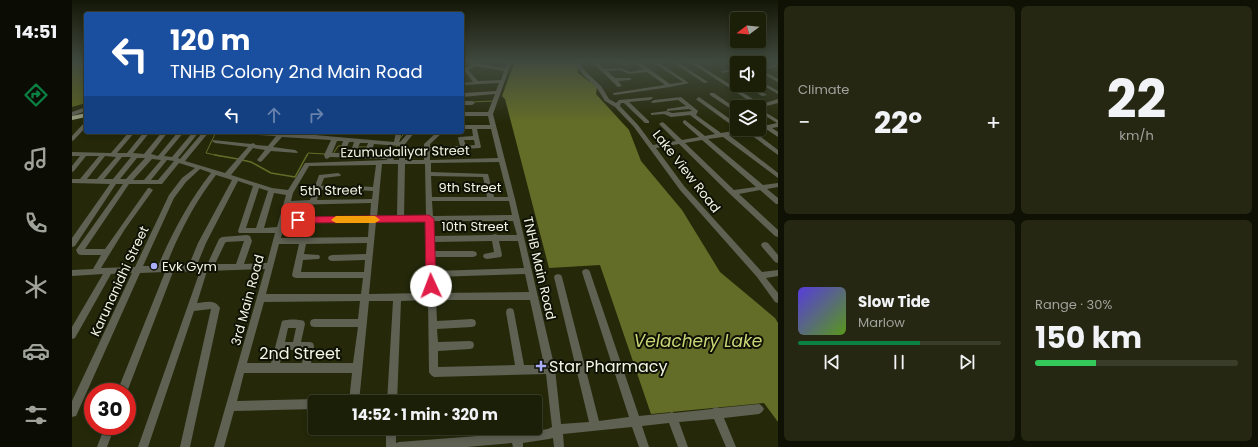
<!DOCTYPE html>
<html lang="en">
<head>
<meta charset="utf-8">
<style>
  body { margin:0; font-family:Poppins,sans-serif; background:#252712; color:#f1f3f6; height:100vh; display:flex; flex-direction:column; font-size:15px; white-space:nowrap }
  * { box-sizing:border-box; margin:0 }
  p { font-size:13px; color:#a0a29c }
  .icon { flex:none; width:22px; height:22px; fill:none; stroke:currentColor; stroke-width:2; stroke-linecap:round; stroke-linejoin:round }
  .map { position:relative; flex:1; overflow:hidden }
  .side { display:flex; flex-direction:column; gap:6px; padding:6px; background:#0f1104; width:480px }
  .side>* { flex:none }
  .top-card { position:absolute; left:12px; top:12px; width:380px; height:122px; border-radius:4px; box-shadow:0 2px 6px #0003,0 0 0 1px #3a3d29; background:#1a4fa0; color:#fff; overflow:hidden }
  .needle { width:26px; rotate:254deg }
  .tools { position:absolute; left:658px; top:12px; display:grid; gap:8px }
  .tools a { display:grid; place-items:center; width:36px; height:36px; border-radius:4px; background:#1c1f08; box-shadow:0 2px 6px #0003,0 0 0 1px #3a3d29; font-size:20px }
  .speed { position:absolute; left:12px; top:383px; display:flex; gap:8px; font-size:20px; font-weight:700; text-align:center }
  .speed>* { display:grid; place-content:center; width:52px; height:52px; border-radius:50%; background:#1c1f08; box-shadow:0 2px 6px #0003,0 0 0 1px #3a3d29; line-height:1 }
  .speed .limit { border:6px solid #d22; background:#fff; color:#111 }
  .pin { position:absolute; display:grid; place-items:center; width:34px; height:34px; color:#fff; margin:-17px; border-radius:8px; box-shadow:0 2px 6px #0006 }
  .me { position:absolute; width:44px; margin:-22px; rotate:358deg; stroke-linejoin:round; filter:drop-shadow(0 0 3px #0008) }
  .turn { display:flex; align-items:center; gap:14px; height:84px; padding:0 20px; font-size:18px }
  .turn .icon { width:52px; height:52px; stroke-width:2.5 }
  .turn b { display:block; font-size:28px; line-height:34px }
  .lanes { display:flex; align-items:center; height:38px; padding:0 20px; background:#0003; justify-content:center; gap:20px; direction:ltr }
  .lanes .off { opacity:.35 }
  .big { font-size:30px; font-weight:700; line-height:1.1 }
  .side .tile { flex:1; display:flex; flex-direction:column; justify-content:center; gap:6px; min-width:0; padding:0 14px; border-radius:6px; background:#252712 }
  .side .dial { align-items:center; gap:0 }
  .dial b { font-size:52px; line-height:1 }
  .song { display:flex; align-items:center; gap:12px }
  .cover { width:48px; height:48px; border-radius:6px; background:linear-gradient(135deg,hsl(250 70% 55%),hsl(90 70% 35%)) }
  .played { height:4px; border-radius:2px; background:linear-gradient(90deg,#0b8043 60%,#3a3d29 60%) }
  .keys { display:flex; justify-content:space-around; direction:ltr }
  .heat { display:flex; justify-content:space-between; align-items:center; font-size:22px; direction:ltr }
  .charge { height:6px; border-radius:3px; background:linear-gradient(90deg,#34c759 30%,#3a3d29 0) }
  .side .tiles { flex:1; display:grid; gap:6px; grid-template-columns:repeat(2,1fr) }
  .trip { position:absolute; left:236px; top:395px; width:234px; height:40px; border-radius:4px; background:#1c1f08; box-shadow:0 2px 6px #0003,0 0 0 1px #3a3d29; font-weight:700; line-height:40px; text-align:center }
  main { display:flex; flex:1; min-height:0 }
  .menu { display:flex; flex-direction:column; width:72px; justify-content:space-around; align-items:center; background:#0b0c03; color:#a0a29c }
  .menu .icon { width:28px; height:28px }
  .menu .current { color:#0b8043 }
  .menu b { font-size:18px; color:#f1f3f6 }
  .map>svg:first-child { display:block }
</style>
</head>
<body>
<main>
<nav class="menu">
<b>14:51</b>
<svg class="icon current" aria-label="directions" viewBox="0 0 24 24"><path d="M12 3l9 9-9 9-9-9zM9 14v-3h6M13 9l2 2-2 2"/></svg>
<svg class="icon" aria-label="music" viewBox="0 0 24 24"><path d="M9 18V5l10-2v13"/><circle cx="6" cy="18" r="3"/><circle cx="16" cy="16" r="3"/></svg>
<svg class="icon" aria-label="phone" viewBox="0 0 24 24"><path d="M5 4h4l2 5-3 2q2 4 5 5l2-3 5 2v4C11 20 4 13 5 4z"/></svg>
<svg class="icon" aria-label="climate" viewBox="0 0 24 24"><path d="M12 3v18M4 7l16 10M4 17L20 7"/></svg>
<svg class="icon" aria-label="car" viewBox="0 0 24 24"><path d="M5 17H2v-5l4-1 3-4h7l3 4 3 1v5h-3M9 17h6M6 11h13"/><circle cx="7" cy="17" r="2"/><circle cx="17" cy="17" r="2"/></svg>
<svg class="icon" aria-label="filters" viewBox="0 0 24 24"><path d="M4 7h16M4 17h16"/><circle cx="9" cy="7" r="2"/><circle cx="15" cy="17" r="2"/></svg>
</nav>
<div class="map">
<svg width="706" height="447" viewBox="0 0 706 447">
  <rect width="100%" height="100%" fill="#25290a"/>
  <polygon fill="#5a621b" points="0,61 14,61 14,103 0,107"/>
  <polygon fill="#646d27" points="443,61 501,61 505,63 506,73 525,87 524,94 557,130 569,161 610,210 648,272 703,318 706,323 706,422 692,403 579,414 528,265 477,268 433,99 430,96"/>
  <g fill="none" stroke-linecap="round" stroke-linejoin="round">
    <g stroke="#646d27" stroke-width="1">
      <polyline points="400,102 420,101"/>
      <polyline points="144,132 134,153 148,156"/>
      <polyline points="285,147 295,147"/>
      <polyline points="298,148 309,150 311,156"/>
      <polyline points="261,154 266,146 271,146"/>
      <polyline points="235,156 236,153 253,154"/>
      <polyline points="321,156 328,138 334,132"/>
    </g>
    <g stroke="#646d27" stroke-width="1.5">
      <polyline points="143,155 166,159"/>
      <polyline points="310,155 311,157"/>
      <polyline points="319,157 322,155"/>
      <polyline points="170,160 179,162 199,173 223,177 235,155"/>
    </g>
    <g fill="#5f6153" fill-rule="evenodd">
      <path d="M405 61H409L407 64 433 68 436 61H440L421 114 443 199 483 369 489 424 517 422 482 277 483 275 486 274 489 275 490 277 527 421 557 417 510 272 511 270 514 269 517 270 518 272 567 416 597 413 600 412 602 413 640 409 644 407 647 408 687 404 690 406 692 409 690 412 687 414 652 418 664 447H654L642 419 607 422 616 447H606L597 423 570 426 577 447H567L560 427 491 434 492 447H482L481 438 477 439 451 443V447H441L440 443 395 447H314V428H324V443L327 442 457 432 476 429 480 427 474 374 362 377 359 375 357 372 356 300 329 301 325 402H315L321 301H297L287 402H277L280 373H172L165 401 243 399 247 402H243V409L162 411 152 447H142L193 269 135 271 125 303C134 302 143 299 148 308L118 447H108L139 309 122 311 76 447H66L128 271 101 272 55 392H45L93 272 68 273 4 416 0 417V401L60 273 39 274 3 338 0 339V327L31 274 0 276V270L21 269 29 255H9L6 254 4 250 51 184H44L3 246 0 247V238L38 184 0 183V179H8L27 156H14L2 171 0 172V166L8 156H0V152L39 153 57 132H63L45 153H55L72 132H78L61 153 72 154 90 132H96L79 154 86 156 106 132H112L92 156 100 157 121 132H127L106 158 108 159 131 132H137L113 161 153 173 176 147 143 143 140 141 141 140 179 144 181 143 184 145 196 146 204 136 171 134 168 132H209L322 142 324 132H330L327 142H328L337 132H343L333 144V160H352V144L365 132H371L358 144V147L388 146 386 138 387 137 401 136 400 129H390V125H418L416 116H390V112H416L423 94 390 97V93L424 91 427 83 390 85V83L401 82 393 71 390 72V69L402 64ZM404 66 432 71 429 80 406 81 396 70ZM405 129H419L426 158 358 160V151L408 148 409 147ZM210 137 259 140 252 155 253 158 255 159 258 157 314 159 316 160 233 163 216 190 200 188 159 175 181 148 193 150 185 160 188 162 190 161 199 151 225 153 226 152 223 150 201 147ZM392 140H402L403 145 394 146ZM265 141H271L267 153H260ZM277 142H282L278 154H272ZM288 143H296L292 154H283ZM302 144 327 146V160H322L321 158 315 155H298ZM33 156 44 157 25 179H15ZM50 157H59L41 179H32ZM65 158H73L54 179H48ZM80 159 89 160 72 180H61ZM95 160 102 161 86 180H79ZM427 162 436 197H422L416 174 359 172V163ZM107 163 123 168 110 178 97 195 63 267 29 268 53 229 81 190 78 188H76L33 249H13L57 184H90ZM310 164H326L325 216 305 217ZM333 164H353L354 216H332ZM304 165 301 187 284 186 281 188 284 190 301 191 300 199 245 200 248 190 260 189 263 187 260 185 249 186 252 178 268 176 269 175 268 174 266 173 247 175 238 200 219 201 221 193 237 166ZM128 169 139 173C117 201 100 233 86 266H71L102 198 114 182ZM144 175 160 180 126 243 117 265 94 266C107 233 123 202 144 175ZM359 176 411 177 415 197H360ZM166 181 181 186 166 231 167 233H203L195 263 172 264 180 241 178 236 175 235 150 237 147 239 135 265H125L134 243ZM187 188 196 191 184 228H174ZM202 193 214 195 205 227 192 228ZM360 201H437L440 215 361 216ZM299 203 298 217H215L218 205ZM354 221 356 293 297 294 304 222ZM361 221H441L445 235H426L423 234 420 235 361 236ZM297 222 296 237 209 238 213 223ZM172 241 164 264H143L153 243 154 242ZM420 241 422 252 412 254 411 256 412 258 415 259 429 257 430 255 427 241H446L452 268 363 271 362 257H401L404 256 405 254 404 252 401 251H362V242ZM295 243 294 254 260 255 257 256 256 258 257 260 260 261 293 260 292 272H229L231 260 247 259 248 257 247 255 232 254 234 244ZM207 244H227L220 275 221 277 224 278H291L289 294H194ZM453 274 457 292 364 293 363 277ZM364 300H458L472 365H452L442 312 441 309 438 308 435 309 434 312 443 365 366 367V351L398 349 401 348 402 345 401 342 398 341 366 342 365 329 400 327 403 326 404 323 403 320 400 319 365 321ZM288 301 286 319H242L239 320 238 323 239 326 242 327H286L281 363H239L242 346 241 343 238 342H229L233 324 232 321C226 319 216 319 210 321L199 363H175L192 302ZM216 328H224L221 342H213ZM211 350H233L230 363H208Z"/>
      <path d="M501 61H505L515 73 529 86 537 99 544 103 547 100 580 97 581 98 578 100 557 102 577 121V123H573L552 103H549L548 106 566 125 581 145 604 141 587 124 590 122 592 123 610 140 627 137 611 123V121L613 120 633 136 643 134 618 115 599 117 592 114 579 115V113L595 111V109L614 106 606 100 580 103 579 102 582 100 609 97 625 110 626 111 624 115 649 133 673 129H687V127L705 123 687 112V108L706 120V127L700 128 706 132V137L694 129 681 131 706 150V155L675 132 657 135 706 173V178L651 137 636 139 691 185 706 183V187L695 189 706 198V204H704L688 190 667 194 706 230V237L703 236 659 195 607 144 584 148 612 186 690 272 706 270V276L694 278 706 293V303L703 302 685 277 608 190 562 127 543 107 533 101 525 88 511 75ZM617 109 620 111 600 113 595 111ZM630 140 684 187 662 190 613 143Z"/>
      <polygon points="519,61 523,61 532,69 549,68 558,72 571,69 564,64 552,65 550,64 550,63 563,61 576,61 576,62 569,63 598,84 611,82 579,61 584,61 617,83 598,87 543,95 541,94 541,93 593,85 575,72 557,74 548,70 535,71 543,78 558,78 560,79 558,80 546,81 550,86 546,87"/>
      <polygon points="599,61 604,61 636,82 632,83"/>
      <polygon points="616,61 621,61 681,99 676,100"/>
      <polygon points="637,61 646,61 632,64 630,63"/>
      <polygon points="650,61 655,61 665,66 665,71 650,73 650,71 663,69"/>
      <polygon points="669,61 674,61 677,63 672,63"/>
      <polygon points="702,65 704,65 704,67 690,70 706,79 706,82 687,72 687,68"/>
      <polygon points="687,80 706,91 706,94 687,83"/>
      <polygon points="673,85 678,85 695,95 690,96"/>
      <polygon points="638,93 642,93 665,109 665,113 638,95"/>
      <polygon points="627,97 665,124 665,129 625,100 624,99"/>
      <polygon points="706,99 706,103 687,108 681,107"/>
      <polygon points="390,101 400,101 403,103 400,105 390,105"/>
      <polygon points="14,107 14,111 0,116 0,112"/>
      <polygon points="14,122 14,127 2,140 0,141 0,136 12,123"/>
      <polygon points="693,242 696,243 706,255 706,263 703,262 690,247 689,245 690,243"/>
      <polygon points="33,426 43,426 35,447 25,447"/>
    </g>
    <polygon fill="#979c7f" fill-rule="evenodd" points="14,113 14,117 0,120 0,116"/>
  </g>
  <linearGradient id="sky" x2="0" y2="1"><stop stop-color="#141706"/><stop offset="0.5" stop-color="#40493e"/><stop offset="1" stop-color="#40493e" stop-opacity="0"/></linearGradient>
  <rect width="706" height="123" fill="url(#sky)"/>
  <polygon fill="#e11d48" stroke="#92132f" points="357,215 362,219 364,286 359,290 354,286 353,222 226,223 222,220 226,217"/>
  <polygon fill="#f59e0b" points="264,216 303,216 308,220 303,223 264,223 259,220"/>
  <g fill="#abaffb" stroke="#0f1105" stroke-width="1.5">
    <circle cx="82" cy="266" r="4"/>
    <path d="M467 360h4v4h4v4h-4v4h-4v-4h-4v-4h4z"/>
  </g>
  <g text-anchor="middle" stroke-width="4" stroke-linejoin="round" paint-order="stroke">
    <g font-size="13" fill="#f2f6e4" stroke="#0f1105">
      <text transform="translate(333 151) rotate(-1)" y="5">Ezumudaliyar Street</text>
      <text transform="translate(615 171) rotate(52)" y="5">Lake View Road</text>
      <text x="398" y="192">9th Street</text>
      <text transform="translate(259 190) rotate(-1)" y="5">5th Street</text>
      <text x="403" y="231">10th Street</text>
      <text transform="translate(468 268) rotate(77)" y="5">TNHB Main Road</text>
      <text transform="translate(47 281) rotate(-65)" y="5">Karunanidhi Street</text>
      <text transform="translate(175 300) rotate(-75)" y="5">3rd Main Road</text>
    </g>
    <g font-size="13" fill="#f2f6e4" stroke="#0f1105" text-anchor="start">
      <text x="90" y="271">Evk Gym</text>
    </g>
    <g font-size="16" fill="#f2f6e4" stroke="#0f1105">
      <text x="228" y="359">2nd Street</text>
    </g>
    <g font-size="16" fill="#f2f6e4" stroke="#0f1105" text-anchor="start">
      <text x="477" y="372">Star Pharmacy</text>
    </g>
    <g font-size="17" font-style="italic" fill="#cad776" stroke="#0f1105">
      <text x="626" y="347">Velachery Lake</text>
    </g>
  </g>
</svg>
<div class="tools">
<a><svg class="needle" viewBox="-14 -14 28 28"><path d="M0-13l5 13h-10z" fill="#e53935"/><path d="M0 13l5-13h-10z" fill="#a0a29c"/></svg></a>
<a><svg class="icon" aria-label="sound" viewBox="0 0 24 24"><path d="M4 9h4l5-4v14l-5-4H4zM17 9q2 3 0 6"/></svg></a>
<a><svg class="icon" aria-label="layers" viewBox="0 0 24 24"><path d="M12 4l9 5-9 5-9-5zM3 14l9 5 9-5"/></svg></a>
</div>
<div class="speed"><div class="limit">30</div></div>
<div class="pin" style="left:226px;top:220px;background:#d93025"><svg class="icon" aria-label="arrive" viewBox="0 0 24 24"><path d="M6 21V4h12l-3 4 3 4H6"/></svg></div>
<svg class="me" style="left:359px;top:286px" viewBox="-20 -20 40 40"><circle r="19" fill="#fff"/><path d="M0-13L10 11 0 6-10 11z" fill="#e11d48"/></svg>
<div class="trip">14:52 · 1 min · 320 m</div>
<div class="top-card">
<div class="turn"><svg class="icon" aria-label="left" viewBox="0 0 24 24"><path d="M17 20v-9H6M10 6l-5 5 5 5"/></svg><div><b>120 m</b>TNHB Colony 2nd Main Road</div></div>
<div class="lanes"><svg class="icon" aria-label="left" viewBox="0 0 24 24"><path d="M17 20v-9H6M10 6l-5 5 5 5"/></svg><svg class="icon off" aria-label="ahead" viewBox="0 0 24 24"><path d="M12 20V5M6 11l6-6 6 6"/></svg><svg class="icon off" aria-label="right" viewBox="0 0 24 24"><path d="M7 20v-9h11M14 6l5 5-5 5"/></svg></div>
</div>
</div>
<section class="side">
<div class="tiles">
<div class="tile"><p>Climate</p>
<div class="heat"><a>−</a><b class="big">22°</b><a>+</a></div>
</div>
<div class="tile dial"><b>22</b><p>km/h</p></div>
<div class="tile">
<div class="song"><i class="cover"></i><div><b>Slow Tide</b><p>Marlow</p></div></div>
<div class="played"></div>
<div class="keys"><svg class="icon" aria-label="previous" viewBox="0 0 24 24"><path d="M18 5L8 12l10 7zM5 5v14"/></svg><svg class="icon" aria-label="pause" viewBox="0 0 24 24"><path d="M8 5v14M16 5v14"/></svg><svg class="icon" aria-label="next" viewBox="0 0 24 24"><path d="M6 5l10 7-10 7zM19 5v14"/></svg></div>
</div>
<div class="tile"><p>Range · 30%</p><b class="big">150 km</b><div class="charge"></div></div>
</div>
</section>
</main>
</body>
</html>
